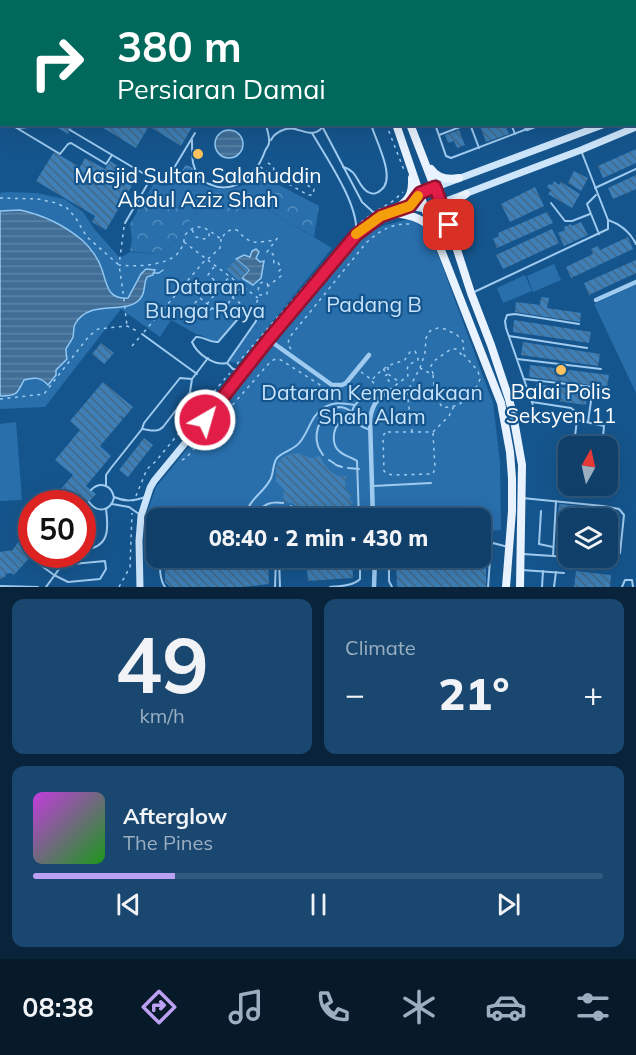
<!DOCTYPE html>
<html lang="en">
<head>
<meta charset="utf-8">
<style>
  body { margin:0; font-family:Mulish,sans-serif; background:#194770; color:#f1f3f6; height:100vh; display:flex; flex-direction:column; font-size:22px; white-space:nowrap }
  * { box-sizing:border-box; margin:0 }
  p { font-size:20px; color:#9cafc1 }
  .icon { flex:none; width:33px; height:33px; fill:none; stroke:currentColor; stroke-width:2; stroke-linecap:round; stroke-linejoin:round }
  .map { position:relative; height:587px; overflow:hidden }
  .side { display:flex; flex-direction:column; gap:12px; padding:12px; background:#09233a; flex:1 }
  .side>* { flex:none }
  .top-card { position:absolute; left:0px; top:0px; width:636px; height:126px; box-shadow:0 6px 24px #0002,0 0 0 2px #30597e; background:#00695c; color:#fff; overflow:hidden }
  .needle { width:39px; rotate:8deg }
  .fabs { position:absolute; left:558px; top:436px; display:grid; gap:12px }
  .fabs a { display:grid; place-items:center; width:60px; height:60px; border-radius:12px; background:#10406a; box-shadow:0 6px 24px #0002,0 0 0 2px #30597e; font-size:30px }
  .speed { position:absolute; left:18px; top:490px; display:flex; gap:12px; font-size:30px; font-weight:700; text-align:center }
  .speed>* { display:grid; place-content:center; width:78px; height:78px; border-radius:50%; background:#10406a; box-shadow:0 6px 24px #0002,0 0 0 2px #30597e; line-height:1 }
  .speed .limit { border:9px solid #d22; background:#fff; color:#111 }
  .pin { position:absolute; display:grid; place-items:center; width:51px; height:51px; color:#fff; margin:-26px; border-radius:12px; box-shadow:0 3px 9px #0006 }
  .me { position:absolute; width:66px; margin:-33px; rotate:38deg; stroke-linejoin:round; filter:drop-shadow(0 0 4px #0008) }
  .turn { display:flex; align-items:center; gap:21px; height:126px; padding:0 18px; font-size:27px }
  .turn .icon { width:78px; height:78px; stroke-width:2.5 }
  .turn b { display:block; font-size:42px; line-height:51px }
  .big { font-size:45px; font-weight:800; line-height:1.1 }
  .side .tile { flex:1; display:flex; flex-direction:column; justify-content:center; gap:9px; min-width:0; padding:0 21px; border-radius:12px; background:#194770 }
  .side .dial { align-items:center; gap:0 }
  .dial b { font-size:78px; line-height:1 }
  .song { display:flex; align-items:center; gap:18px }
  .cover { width:72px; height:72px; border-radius:9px; background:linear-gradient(135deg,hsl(290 70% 55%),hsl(120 70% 35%)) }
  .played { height:6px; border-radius:3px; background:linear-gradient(90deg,#bca0f2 25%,#30597e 25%) }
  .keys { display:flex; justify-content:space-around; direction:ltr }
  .heat { display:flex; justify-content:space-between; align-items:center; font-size:33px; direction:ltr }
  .side .tiles { flex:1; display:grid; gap:12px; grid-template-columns:1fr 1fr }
  .tile:last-child { grid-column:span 2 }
  .trip { position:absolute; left:146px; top:508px; width:345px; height:60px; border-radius:12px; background:#10406a; box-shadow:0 6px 24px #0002,0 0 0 2px #30597e; font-weight:800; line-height:60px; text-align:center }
  .dock { display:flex; height:96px; justify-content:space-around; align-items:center; background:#061a2a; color:#9cafc1 }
  .dock .icon { width:42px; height:42px }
  .dock .selected { color:#bca0f2 }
  .dock b { font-size:27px; color:#f1f3f6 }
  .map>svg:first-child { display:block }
</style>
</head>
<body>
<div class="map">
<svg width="636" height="587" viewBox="0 0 636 587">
  <defs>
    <pattern id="forest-crowns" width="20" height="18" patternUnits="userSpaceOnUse" patternTransform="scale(1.5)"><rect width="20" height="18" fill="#286fac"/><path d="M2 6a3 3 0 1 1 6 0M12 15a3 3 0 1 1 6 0" fill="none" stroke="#538cbd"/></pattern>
    <pattern id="water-rules" width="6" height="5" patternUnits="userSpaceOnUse" patternTransform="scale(1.5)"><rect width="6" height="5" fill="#406e97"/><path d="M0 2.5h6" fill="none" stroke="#5d84a7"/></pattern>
    <pattern id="building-back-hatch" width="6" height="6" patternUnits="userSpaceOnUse" patternTransform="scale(1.5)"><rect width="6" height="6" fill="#3d7fb6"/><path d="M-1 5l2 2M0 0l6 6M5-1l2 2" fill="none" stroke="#446886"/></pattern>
  </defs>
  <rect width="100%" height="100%" fill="#15558d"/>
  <g fill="#286fac" fill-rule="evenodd">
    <path d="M6 192 37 193 64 199 83 212 95 230 120 258 130 252 157 254 175 242 201 205 234 219 258 204 332 248 239 363 228 362V358L256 322 257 316 248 309 245 310 217 341H212L201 335 196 334 171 320 160 337 121 309 45 407 0 409V193ZM244 255 256 258 260 262 264 261 261 278 250 284 242 278 239 281 226 271 236 259Z"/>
    <polygon points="409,219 427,225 493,403 500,462 501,530 480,532 480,519 156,519 156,548 146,549 144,521 156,487 359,239 382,226"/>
    <polygon points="554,264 561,280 533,292 527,276"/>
    <polygon points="525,275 532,291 503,303 497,288"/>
    <polygon points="636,285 636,393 594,304"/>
    <polygon points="16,422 22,500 0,501 0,424"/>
  </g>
  <path fill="url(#forest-crowns)" d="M186 165 193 168C200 199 242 191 260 175L319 206 314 237 258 204 234 219 221 220 201 205 175 242 157 254 130 251 132 240 130 224 154 183C171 192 177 177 186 165Z"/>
  <g fill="url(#water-rules)" stroke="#92c8f3" stroke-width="1.5">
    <circle cx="229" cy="144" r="14"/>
    <path d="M20 210C43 215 64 225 82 240 89 246 98 258 101 267 107 282 106 300 128 298L141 274 146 269 155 270 153 275 147 277C143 284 146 293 140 299 125 316 90 298 75 324 73 328 74 333 73 337 68 349 64 344 67 359L56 370V375L48 385C41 377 34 377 24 380 17 393 18 396 1 396L0 395V211Z"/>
    <polygon points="256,249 259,252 256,258 260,262 264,261 261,278 253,285 242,278 249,270 236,259 244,255 250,257 252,251"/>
  </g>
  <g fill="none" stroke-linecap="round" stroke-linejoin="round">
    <g stroke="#92c8f3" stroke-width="1.5">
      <polyline points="466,0 467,2"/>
      <polyline points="153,273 159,273 163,270"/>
    </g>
  </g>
  <g fill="url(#building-back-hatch)">
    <polygon points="51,124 74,124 68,134"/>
    <polygon points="97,124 150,124 136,148"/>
    <polygon points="154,124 194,124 181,146 152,128"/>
    <polygon points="484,124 505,124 509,134 486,142 480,126"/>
    <polygon points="459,130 465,145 457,148 454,141 448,143 445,135"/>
    <polygon points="636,149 636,163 603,178 598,166"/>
    <polygon points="54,152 80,167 85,158 105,169 110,161 121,168 118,174 123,177 127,171 137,177 106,230 92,222 95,216 36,181"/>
    <polygon points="574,171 588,178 581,191 568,183"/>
    <polygon points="636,175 636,189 613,199 608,188"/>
    <polygon points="554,181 559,185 561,182 580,194 572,208 548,194 551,190 547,187 549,184 552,185"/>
    <polygon points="535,187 544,206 510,222 501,204"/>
    <polygon points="547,212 553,223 497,248 493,239 499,236 498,233"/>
    <polygon points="581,222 588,235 564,246 558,233 565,230 564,227 571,224 572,226"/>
    <polygon points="552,229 559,243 503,269 496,255"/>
    <polygon points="628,237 633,249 571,278 566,267 593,254 591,249 598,246 600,250"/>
    <polygon points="236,259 249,270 239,281 226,270"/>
    <polygon points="636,260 636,273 589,295 584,283"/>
    <polygon points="541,297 549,298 547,308 581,313 580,322 515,312 516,302 540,305"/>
    <polygon points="514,320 591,332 589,343 513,332"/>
    <polygon points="523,342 600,354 598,366 521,355"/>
    <polygon points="101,343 114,353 104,364 92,354"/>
    <polygon points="530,365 609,375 607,387 529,377"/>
    <polygon points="103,382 133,407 124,418 120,415 123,419 100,446 111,456 86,486 96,494 86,505 88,523 96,530 84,543 82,542 82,504 48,504 73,475 55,460 80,430 70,421"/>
    <polygon points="536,384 588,391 586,405 535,398"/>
    <polygon points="144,438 153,445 128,477 119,470"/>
    <polygon points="298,453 310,458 320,456 323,463 330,471 338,476 346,476 345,489 352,495 349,499 353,502 342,516 338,519 309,519 300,508 291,503 283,502 284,490 276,481 276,467 279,461 285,456 291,454"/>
    <polygon points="559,504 600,508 599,519 568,519 568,547 556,546"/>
    <polygon points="32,523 32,545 21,536"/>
    <polygon points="20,540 32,549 32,555 14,575 11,573 5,574 6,576 0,579 0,552 13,550 13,549"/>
    <polygon points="480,552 486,552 486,587 397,587 396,558 480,558"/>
    <polygon points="268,558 269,584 243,587 170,587 165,582 165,560"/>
    <polygon points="306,558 352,558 353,578 308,581"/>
    <polygon points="576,571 611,575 610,587 574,587"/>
  </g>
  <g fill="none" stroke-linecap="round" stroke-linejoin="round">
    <g stroke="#9fcbf0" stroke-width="1.5" stroke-dasharray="3 4.5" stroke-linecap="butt">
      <polyline points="341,0 341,2"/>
      <polyline points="405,0 411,0"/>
      <polyline points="384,1 386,0"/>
      <polyline points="442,2 445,0"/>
      <polyline points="196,124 199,127"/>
      <polyline points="386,124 404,170"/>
      <polyline points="260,167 269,172 272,171 274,169 273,166 265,161"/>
      <polygon points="288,174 312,188 314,189 313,195 308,195 285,182 284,178 285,175"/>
      <polyline points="0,198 38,199 56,203 67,208 75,217 87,237 119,265 123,292 127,326"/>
      <polyline points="378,210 393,201 403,192"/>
      <polyline points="361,222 369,216"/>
      <path d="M124 227 119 265C135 267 167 266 178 253 183 247 184 241 185 235 198 220 207 229 221 239 226 232 228 229 237 230 252 247 256 242 276 240"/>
      <polyline points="192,230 196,237 204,239 209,237 209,232"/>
      <polyline points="184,242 258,298"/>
      <polyline points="208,259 220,248 221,239"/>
      <polyline points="214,267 208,275 218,283 209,294 200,287 203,283 208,288 215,280"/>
      <polyline points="236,282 233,285 244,293 245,291"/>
      <polyline points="268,286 267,283 263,282 259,284 258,292 260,295 264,295 267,294 268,286 281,276 279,271 281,269 278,262 274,263 273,254 267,252 279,236"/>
      <polyline points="220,288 241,304 242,309"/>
      <polyline points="207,304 229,277"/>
      <polyline points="212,308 208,313 195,303 200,298 216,311 223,303 227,305 239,289"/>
      <polyline points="253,309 256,305 258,298"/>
      <polyline points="192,323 202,310"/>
      <polyline points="144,332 206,259"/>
      <polyline points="132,346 139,338"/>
      <path d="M291 349 288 345 289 338 366 243C379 231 392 223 410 224"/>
      <polyline points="237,364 326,261"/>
      <polyline points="388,367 388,374 398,381"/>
      <polyline points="383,369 388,374 385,376 392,385"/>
      <path d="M361 372 372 380C381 369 391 363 404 361L410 352 415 351 418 357V360L408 365 407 371 408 376 389 390"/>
      <polyline points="433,374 431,366 434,361 451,349 456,349 462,355"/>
      <polyline points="372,381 380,391"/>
      <polyline points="0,399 44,394 89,336 98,329 127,326 139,332"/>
      <polyline points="204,403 230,373"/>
      <polygon points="388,432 430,432 433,433 435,468 433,474 394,475 387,474 384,471 383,438 384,434"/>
      <path d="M412 432 407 392 420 368 425 353 426 338 430 331 438 328 445 329 457 335 463 341 464 355 478 371 480 379 478 385 459 405 443 408C435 398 434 388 433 375L420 368"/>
      <polyline points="433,432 449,416 454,406"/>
      <polyline points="182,460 186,458 271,361 276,359 281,360 328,390 340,391"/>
      <polyline points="136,496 147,469 156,461 197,411"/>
      <polyline points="119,587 130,567 132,513"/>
    </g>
    <g stroke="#9fcbf0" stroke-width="2">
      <polyline points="116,0 118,2"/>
      <polyline points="168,0 170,2"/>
      <polyline points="207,0 207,2"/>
      <polyline points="0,85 2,87"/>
      <polyline points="0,119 2,120"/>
      <polyline points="10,124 60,154 68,144 71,143 106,164 112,155"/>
      <polyline points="435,124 446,156 451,158 527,129"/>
      <polyline points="470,124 479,148"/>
      <polyline points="511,124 515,134"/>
      <polyline points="17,128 28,127 31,124"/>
      <polyline points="323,128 362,202 373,212 379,215"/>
      <polyline points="70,130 151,178 161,181 168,178 195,133"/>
      <path d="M312 133C326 157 359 205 356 232"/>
      <polyline points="439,135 468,124"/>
      <path d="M192 140C192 147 192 156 193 163 195 172 201 181 209 184 235 196 257 174 265 151 266 148 269 146 269 143 270 138 267 130 266 124"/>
      <path d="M271 140C275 132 286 127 295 129 307 132 316 138 325 124"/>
      <path d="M343 167C359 171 357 186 368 192 373 195 378 193 381 190 397 178 375 140 371 124"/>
      <polyline points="595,188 636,169"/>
      <polyline points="596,195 587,204 599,234"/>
      <polyline points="551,203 565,221 572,221 590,214"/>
      <path d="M608 220C620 224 630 232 636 244"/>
      <polyline points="125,223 151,178"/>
      <polyline points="472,293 608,229 608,220 582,153"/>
      <path d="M248 310 256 316V321L227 363C214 366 197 354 192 342L196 337C204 336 209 343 218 342L243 313Z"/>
      <polyline points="142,334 197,374"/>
      <polyline points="509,336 587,348"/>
      <polyline points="517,359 601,369"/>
      <polyline points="227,363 233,369 242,371"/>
      <polyline points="524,379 610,389"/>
      <polyline points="190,392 200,404 204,417"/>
      <polyline points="532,402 571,408 575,411 577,420 574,444 571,447 561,447"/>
      <path d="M353 418C348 419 343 420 339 423 332 431 332 445 339 451 344 456 352 457 357 461L359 519"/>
      <polyline points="577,420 604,426 602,447"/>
      <polyline points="507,421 533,414 535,411 506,328 505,321 507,315 515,314 579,324"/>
      <polyline points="588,422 593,387"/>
      <path d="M142 429C150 430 157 433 163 427L190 392 192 379"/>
      <path d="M370 430C351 424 345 408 364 398L377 399"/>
      <path d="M323 455C321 452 319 449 318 446 313 431 322 410 339 407 344 407 348 409 352 412"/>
      <polyline points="329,460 335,464"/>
      <polyline points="336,465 342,467"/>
      <polyline points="348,468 359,469"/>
      <polyline points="106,486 106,475 111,468 142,429 144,423 180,378 192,379 208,358"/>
      <polyline points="373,486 431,483"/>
      <path d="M114 497C125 502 134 501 145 497"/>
      <polyline points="522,498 603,506 619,509 624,515 620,553 616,557 608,556"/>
      <path d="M89 502C97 513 110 512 114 498 112 485 100 481 91 490"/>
      <polyline points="112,504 129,507 139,514"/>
      <polyline points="291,506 297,510"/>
      <polyline points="298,511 304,516"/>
      <polyline points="541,511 539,544 553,547"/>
      <path d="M246 519C246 500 263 494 270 480 274 474 272 465 277 458 282 452 294 450 300 442 309 431 311 416 323 408 334 401 343 403 355 405"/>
      <path d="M255 519 256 514C264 504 270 501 283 503"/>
      <polyline points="480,546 491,547"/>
      <path d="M82 550C109 548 109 531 106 509"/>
      <polyline points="523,554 568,557"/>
      <polyline points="553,556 556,501"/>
      <polyline points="31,558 54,575 68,582 100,579 106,569 105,561 62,565 46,587"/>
      <path d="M161 558C159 567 160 580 165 587"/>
      <polyline points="279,558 280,587"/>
      <polyline points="389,558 389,581 392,587"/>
      <polyline points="586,558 594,558"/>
      <polyline points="360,559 375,560"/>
      <polyline points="522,570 564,573"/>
      <polyline points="0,586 38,587"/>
      <polyline points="275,587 276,558"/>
      <path d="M330 587C340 586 353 586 360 579V558"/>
      <polyline points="488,587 491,547 493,543 508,547"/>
      <polyline points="542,587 543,571"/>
      <polyline points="554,587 556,572"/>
      <polyline points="622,587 625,580 632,580 633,587"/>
    </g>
    <g stroke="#9fcbf0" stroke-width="4.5">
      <polyline points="480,0 481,2"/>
      <polyline points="599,0 600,2"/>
      <polyline points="577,2 581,0"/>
      <polyline points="634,7 636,7"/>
      <polyline points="634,77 636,80"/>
      <polyline points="634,87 636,87"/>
      <polyline points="634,104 636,100"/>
      <polyline points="525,124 527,129 540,124"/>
      <polyline points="596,300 636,282"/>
      <polyline points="269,340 332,385 342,385 346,383 369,355"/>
      <path d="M373 519 370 419C372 407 376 399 386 393"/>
      <polyline points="374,587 375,558"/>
    </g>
    <g stroke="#cde5fb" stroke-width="7">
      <polyline points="634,113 636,112"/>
      <polyline points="410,206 425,209 581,150 636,127"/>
      <polyline points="140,587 139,541 141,516 150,488 154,481 356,235 381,216 410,206 420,193 605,124"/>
    </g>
    <g stroke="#e8f3ff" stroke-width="8">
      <polyline points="349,0 350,2"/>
      <polyline points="359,0 360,2"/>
      <polyline points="11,2 15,0"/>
      <polyline points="0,6 2,6"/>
      <polyline points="396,124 425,209 501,403 510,452 512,478 512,511 506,587"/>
      <polyline points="410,124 449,225 471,293 491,345 509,399 514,420 522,465 520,587"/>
      <path d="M431 169C437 178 448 180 459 178"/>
      <path d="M392 213C406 201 413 198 412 178"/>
      <path d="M392 213C407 215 420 216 431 228"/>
      <path d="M449 220C447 206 455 201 466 194"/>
    </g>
  </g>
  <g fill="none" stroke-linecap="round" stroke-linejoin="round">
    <g stroke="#92132f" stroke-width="15">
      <polyline id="route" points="205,420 268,340 356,235 381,216 410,206 420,193 435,187 449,225"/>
    </g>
    <use href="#route" stroke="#e11d48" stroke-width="10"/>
    <polyline stroke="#f59e0b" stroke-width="10" points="356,234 381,216 410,206 418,196"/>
  </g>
  <g fill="#ffc25e" stroke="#15558d" stroke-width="2">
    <circle cx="198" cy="154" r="6"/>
    <circle cx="561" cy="370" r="6"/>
  </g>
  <g text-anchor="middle" stroke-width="4.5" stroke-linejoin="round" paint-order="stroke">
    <g font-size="21" fill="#fff" stroke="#15558d">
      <text x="198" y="183">Masjid Sultan Salahuddin<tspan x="198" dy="24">Abdul Aziz Shah</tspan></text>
      <text x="561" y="399">Balai Polis<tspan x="561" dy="24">Seksyen 11</tspan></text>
    </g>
    <g font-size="21" fill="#c6e3fb" stroke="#15558d">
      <text x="205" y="294">Dataran<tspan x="205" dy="24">Bunga Raya</tspan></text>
      <text x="374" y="312">Padang B</text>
      <text x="372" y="400">Dataran Kemerdakaan<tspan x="372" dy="24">Shah Alam</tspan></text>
    </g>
  </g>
</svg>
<div class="fabs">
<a><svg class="needle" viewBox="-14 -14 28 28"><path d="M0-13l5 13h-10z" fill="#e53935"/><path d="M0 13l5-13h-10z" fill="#9cafc1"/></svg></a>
<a><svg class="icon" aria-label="layers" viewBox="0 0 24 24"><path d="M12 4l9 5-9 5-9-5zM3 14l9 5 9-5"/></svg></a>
</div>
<div class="speed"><div class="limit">50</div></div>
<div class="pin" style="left:449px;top:225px;background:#d93025"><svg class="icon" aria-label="arrive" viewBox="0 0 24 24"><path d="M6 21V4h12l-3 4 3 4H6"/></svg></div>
<svg class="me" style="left:205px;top:420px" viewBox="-20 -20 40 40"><circle r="17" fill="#e11d48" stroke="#fff" stroke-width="3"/><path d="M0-11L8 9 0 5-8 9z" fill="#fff"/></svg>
<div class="trip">08:40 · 2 min · 430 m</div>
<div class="top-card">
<div class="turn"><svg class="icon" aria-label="right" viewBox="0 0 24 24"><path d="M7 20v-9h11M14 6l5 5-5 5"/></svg><div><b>380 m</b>Persiaran Damai</div></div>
</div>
</div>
<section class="side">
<div class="tiles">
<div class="tile dial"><b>49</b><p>km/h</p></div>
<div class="tile"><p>Climate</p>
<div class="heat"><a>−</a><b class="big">21°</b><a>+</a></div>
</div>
<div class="tile">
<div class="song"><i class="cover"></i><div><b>Afterglow</b><p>The Pines</p></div></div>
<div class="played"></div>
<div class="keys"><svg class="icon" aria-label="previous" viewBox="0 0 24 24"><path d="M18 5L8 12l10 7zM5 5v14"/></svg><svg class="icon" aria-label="pause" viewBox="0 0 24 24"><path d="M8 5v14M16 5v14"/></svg><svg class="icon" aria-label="next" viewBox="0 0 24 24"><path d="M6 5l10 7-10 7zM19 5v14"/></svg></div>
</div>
</div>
</section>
<nav class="dock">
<b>08:38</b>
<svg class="icon selected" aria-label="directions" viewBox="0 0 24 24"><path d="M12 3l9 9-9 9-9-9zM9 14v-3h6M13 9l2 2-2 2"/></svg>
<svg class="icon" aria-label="music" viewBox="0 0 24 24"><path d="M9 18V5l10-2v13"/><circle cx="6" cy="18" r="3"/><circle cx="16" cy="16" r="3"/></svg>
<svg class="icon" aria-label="phone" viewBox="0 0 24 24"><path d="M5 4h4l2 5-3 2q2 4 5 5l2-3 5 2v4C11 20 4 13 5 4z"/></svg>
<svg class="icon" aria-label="climate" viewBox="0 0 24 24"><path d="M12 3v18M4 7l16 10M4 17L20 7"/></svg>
<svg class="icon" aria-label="car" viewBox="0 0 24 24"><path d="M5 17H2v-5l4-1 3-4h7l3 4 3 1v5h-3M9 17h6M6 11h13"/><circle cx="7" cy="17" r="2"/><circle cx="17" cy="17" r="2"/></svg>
<svg class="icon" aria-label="filters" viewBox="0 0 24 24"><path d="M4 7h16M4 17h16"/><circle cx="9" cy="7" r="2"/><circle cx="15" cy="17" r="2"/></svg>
</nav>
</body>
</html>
